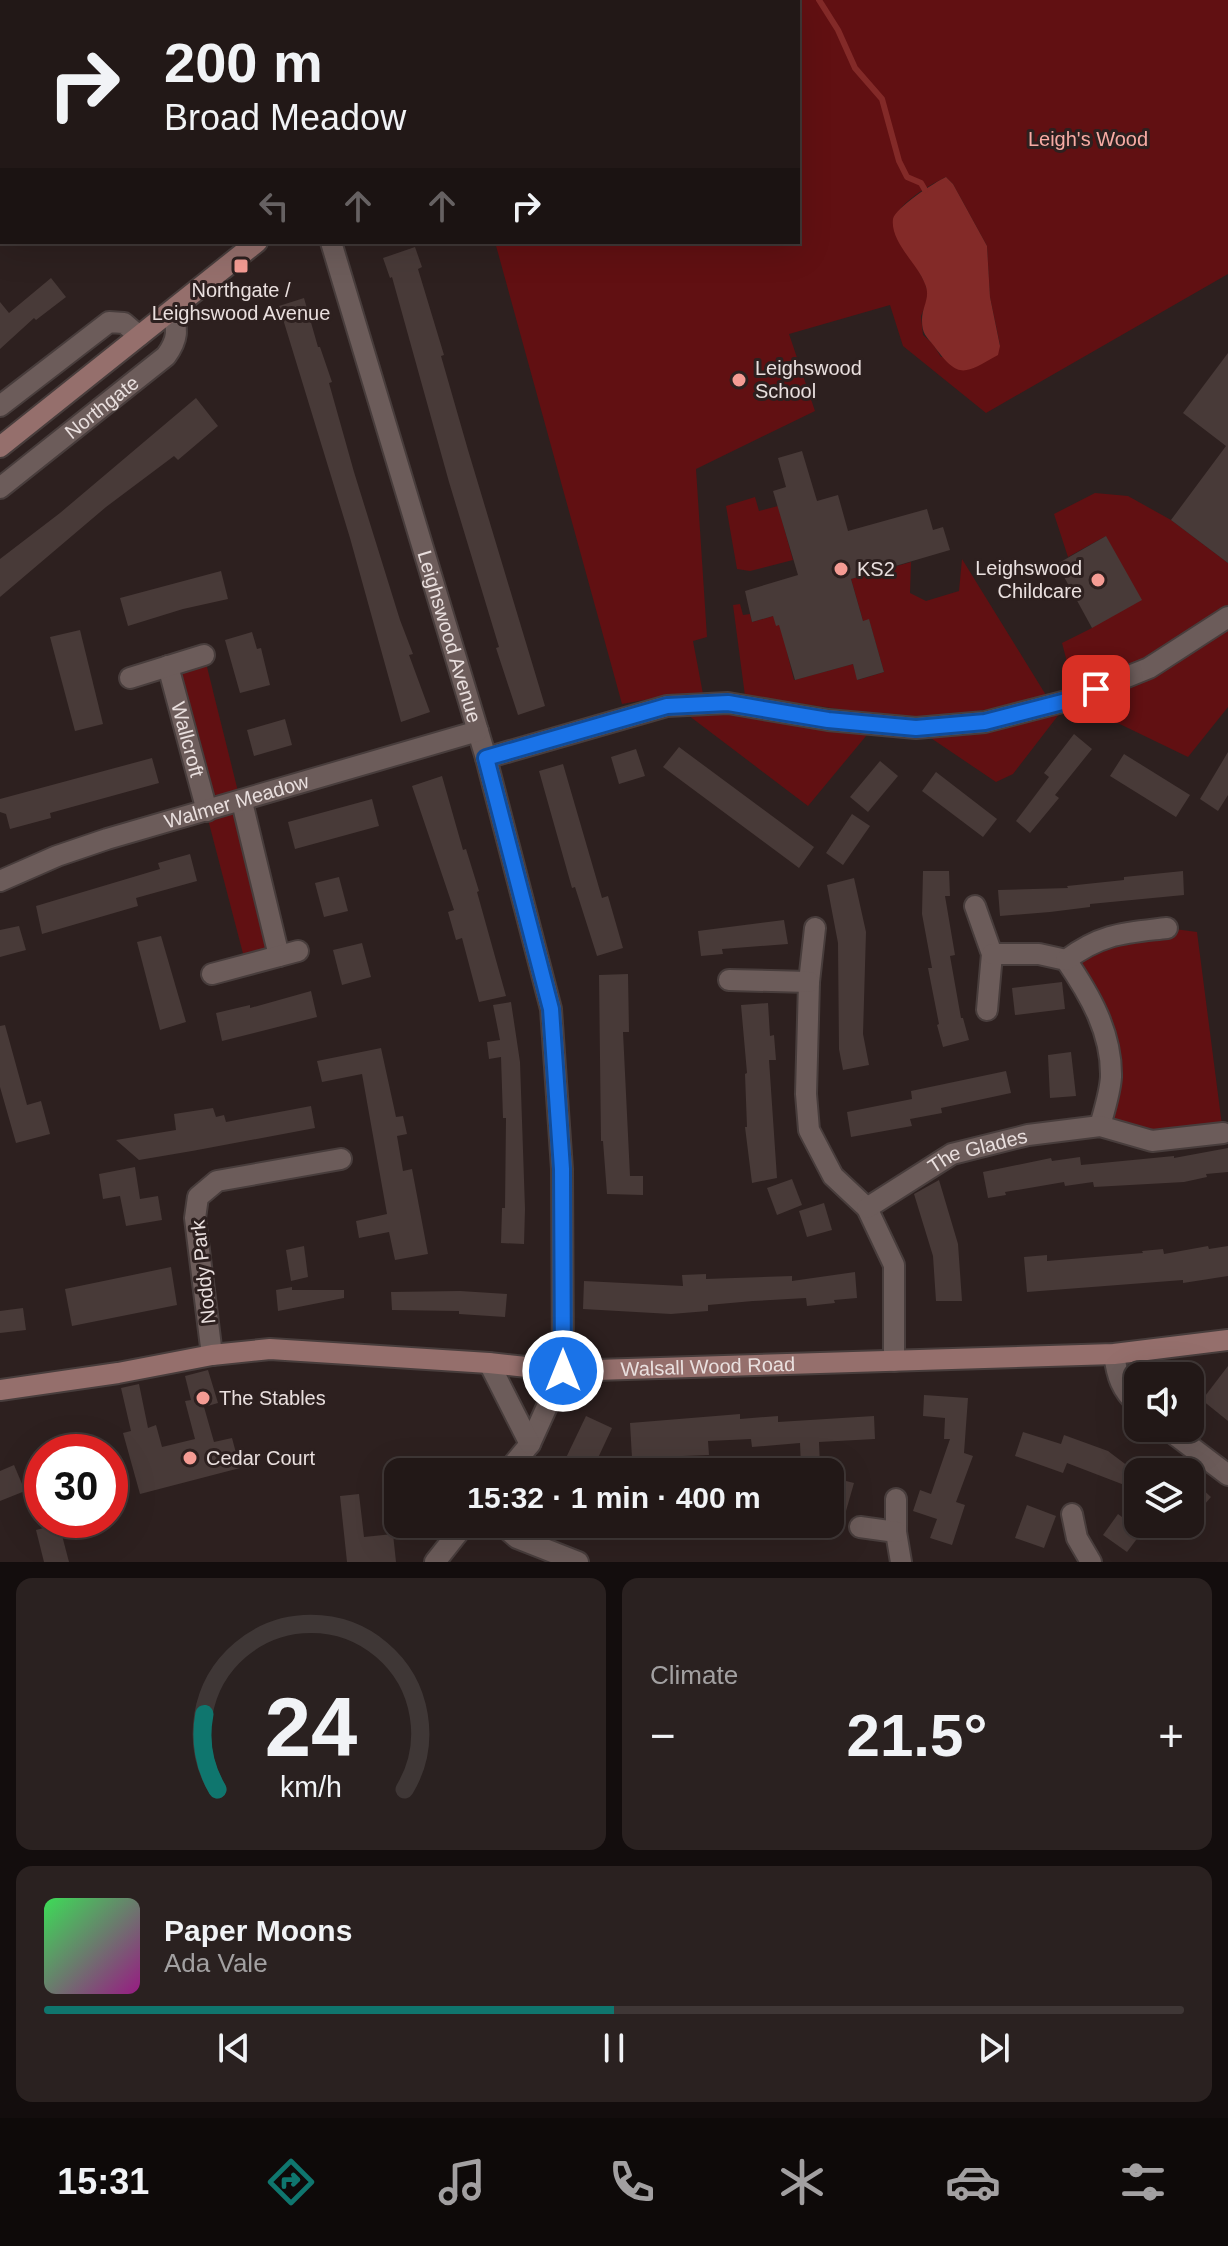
<!DOCTYPE html>
<html lang="en">
<head>
<meta charset="utf-8">
<style>
  body { margin:0; font-family:Helvetica,sans-serif; background:#2a2120; color:#f1f3f6; height:100vh; display:flex; flex-direction:column; font-size:30px; white-space:nowrap }
  * { box-sizing:border-box; margin:0 }
  p { font-size:26px; color:#a2a0a1 }
  .icon { flex:none; width:44px; height:44px; fill:none; stroke:currentColor; stroke-width:2; stroke-linecap:round; stroke-linejoin:round }
  .map { position:relative; height:1562px; overflow:hidden }
  .details { display:flex; flex-direction:column; gap:16px; padding:16px; background:#130d0d; flex:1 }
  .details>* { flex:none }
  .hud { position:absolute; left:0px; top:0px; width:800px; height:244px; box-shadow:0 8px 32px #0002,0 0 0 2px #3f3736; background:#221817; color:#f1f3f6; overflow:hidden }
  .buttons { position:absolute; left:1124px; top:1362px; display:grid; gap:16px }
  .buttons a { display:grid; place-items:center; width:80px; height:80px; border-radius:16px; background:#221817; box-shadow:0 8px 32px #0002,0 0 0 2px #3f3736; font-size:40px }
  .speed { position:absolute; left:24px; top:1434px; display:flex; gap:16px; font-size:40px; font-weight:700; text-align:center }
  .speed>* { display:grid; place-content:center; width:104px; height:104px; border-radius:50%; background:#221817; box-shadow:0 8px 32px #0002,0 0 0 2px #3f3736; line-height:1 }
  .speed .limit { border:12px solid #d22; background:#fff; color:#111 }
  .pin { position:absolute; display:grid; place-items:center; width:68px; height:68px; color:#fff; margin:-34px; border-radius:16px; box-shadow:0 4px 12px #0006 }
  .me { position:absolute; width:88px; margin:-44px; rotate:0deg; stroke-linejoin:round; filter:drop-shadow(0 0 6px #0008) }
  .turn { display:flex; align-items:center; gap:28px; height:168px; padding:0 32px; font-size:36px }
  .turn .icon { width:104px; height:104px; stroke-width:2.5 }
  .turn b { display:block; font-size:56px; line-height:68px }
  .lanes { display:flex; align-items:center; height:76px; padding:0 32px; background:#0003; justify-content:center; gap:40px; direction:ltr }
  .lanes .off { opacity:.35 }
  .big { font-size:60px; font-weight:600; line-height:1.1 }
  .details .tile { flex:1; display:flex; flex-direction:column; justify-content:center; gap:12px; min-width:0; padding:0 28px; border-radius:16px; background:#2a2120 }
  .details .dial { align-items:center; gap:0 }
  .dial svg { height:208px; overflow:visible; fill:none; stroke:#3f3736; stroke-width:7; stroke-linecap:round; text-anchor:middle }
  .dial text { fill:#f1f3f6; stroke:none }
  .song { display:flex; align-items:center; gap:24px }
  .cover { width:96px; height:96px; border-radius:12px; background:linear-gradient(135deg,hsl(130 70% 55%),hsl(310 70% 35%)) }
  .played { height:8px; border-radius:4px; background:linear-gradient(90deg,#0f766e 50%,#3f3736 50%) }
  .keys { display:flex; justify-content:space-around; direction:ltr }
  .heat { display:flex; justify-content:space-between; align-items:center; font-size:44px; direction:ltr }
  .details .tiles { flex:1; display:grid; gap:16px; grid-template-columns:1fr 1fr }
  .tile:last-child { grid-column:span 2 }
  .trip { position:absolute; left:384px; top:1458px; width:460px; height:80px; border-radius:16px; background:#221817; box-shadow:0 8px 32px #0002,0 0 0 2px #3f3736; font-weight:600; line-height:80px; text-align:center }
  .dock { display:flex; height:128px; justify-content:space-around; align-items:center; background:#0e0a09; color:#a2a0a1 }
  .dock .icon { width:56px; height:56px }
  .dock .active { color:#0f766e }
  .dock b { font-size:36px; color:#f1f3f6 }
  .map>svg:first-child { display:block }
</style>
</head>
<body>
<div class="map">
<svg width="1228" height="1562" viewBox="0 0 1228 1562">
  <rect width="100%" height="100%" fill="#2d201f"/>
  <g fill="#611012" fill-rule="evenodd">
    <path d="M673 0H1228V274L986 413 903 346 890 305 789 334 815 411 696 469 707 637 693 641 703 694 661 697 622 704 495 242H798V2H669ZM946 177 953 184 987 246 990 297 1000 345 941 357 933 344 923 335 921 316 929 296 925 283 893 222C898 203 929 185 946 177Z"/>
    <polygon points="1095,493 1128,496 1171,520 1228,563 1228,606 1143,660 1075,692 1062,643 1092,628 1106,536 1068,557 1054,514"/>
    <polygon points="755,497 759,511 778,506 793,560 750,571 737,569 726,506"/>
    <polygon points="962,559 1049,700 917,720 745,696 733,605 740,604 743,615 750,614 752,622 773,616 815,615 823,642 787,652 794,680 853,664 858,680 884,672 869,620 863,621 851,579 911,562 910,593 926,601 959,591"/>
    <polygon points="1228,617 1228,707 1188,757 1070,700 1013,774 996,782 916,728 1070,700"/>
    <polygon points="204,655 279,956 246,965 168,666"/>
    <polygon points="725,709 871,730 808,806 684,712"/>
    <polygon points="1167,928 1197,932 1223,1133 1152,1141 1100,1126 1111,1078 1066,960"/>
  </g>
  <path fill="#832a28" d="M946 177 953 184 987 246 990 297 1000 346 998 355C964 374 959 380 934 346 926 336 922 334 922 320 922 306 931 298 925 284 918 264 890 242 893 219 895 208 935 182 946 177Z"/>
  <g fill="none" stroke-linecap="round" stroke-linejoin="round">
    <polyline stroke="#832a28" stroke-width="6" points="819,0 838,30 855,68 882,99 899,161 907,177 921,183 925,190"/>
  </g>
  <g fill="#483a38">
    <polygon points="415,247 422,267 418,269 444,355 441,356 468,450 545,706 518,715 496,648 499,647 449,482 392,277 390,278 383,258"/>
    <polygon points="51,278 66,297 36,320 34,318 0,349 0,302 9,313"/>
    <polygon points="304,298 318,347 320,347 332,382 329,383 354,472 400,620 413,654 409,655 430,712 401,722 350,538 279,306"/>
    <polygon points="1228,353 1228,563 1171,520 1226,446 1183,413"/>
    <polygon points="196,398 218,426 178,460 174,456 106,507 0,597 0,559 60,513"/>
    <polygon points="802,451 817,501 838,495 848,531 927,509 933,530 943,527 950,550 851,579 863,621 869,619 884,672 857,680 853,664 795,680 779,625 776,626 773,616 752,622 745,591 798,575 773,491 786,487 778,458"/>
    <polygon points="1106,536 1142,600 1092,628 1057,564"/>
    <polygon points="221,571 228,599 183,609 128,626 120,598"/>
    <polygon points="80,630 103,724 75,731 50,637"/>
    <polygon points="252,632 257,649 261,648 270,685 240,693 225,640"/>
    <polygon points="285,719 292,745 254,756 247,730"/>
    <polygon points="1074,734 1092,749 1055,795 1059,798 1030,833 1016,821 1049,777 1044,773"/>
    <polygon points="679,747 814,847 799,868 663,767"/>
    <polygon points="636,749 645,776 619,784 611,757"/>
    <polygon points="1228,752 1228,795 1218,811 1200,799"/>
    <polygon points="1124,754 1190,795 1176,817 1110,776"/>
    <polygon points="152,758 159,783 50,813 51,818 10,829 6,814 0,812 0,799"/>
    <polygon points="880,761 898,776 868,812 850,797"/>
    <polygon points="563,764 602,898 608,896 623,948 597,956 575,887 572,888 539,771"/>
    <polygon points="936,772 997,819 983,837 922,791"/>
    <polygon points="442,776 463,850 466,849 479,891 477,892 506,996 479,1002 462,938 456,940 448,912 454,910 412,786"/>
    <polygon points="372,799 379,826 295,849 288,822"/>
    <polygon points="852,814 870,826 843,865 826,853"/>
    <polygon points="190,854 197,881 136,898 138,906 42,934 36,906 160,869 158,863"/>
    <polygon points="923,871 949,871 950,896 945,896 955,955 950,956 961,1018 963,1018 969,1040 943,1047 937,1025 939,1024 928,968 932,968 922,914"/>
    <polygon points="1183,871 1184,895 1090,904 1090,907 1050,912 1000,916 998,890 1068,888 1067,886 1124,880 1124,877"/>
    <polygon points="339,877 348,911 324,917 315,883"/>
    <polygon points="854,878 866,932 863,1034 869,1065 843,1070 839,1049 838,943 827,885"/>
    <polygon points="784,920 788,944 722,949 723,954 701,956 698,931"/>
    <polygon points="19,926 26,950 0,957 0,930"/>
    <polygon points="161,936 186,1022 160,1030 137,942"/>
    <polygon points="362,943 371,977 342,985 333,950"/>
    <polygon points="628,974 629,1032 623,1032 630,1176 643,1176 643,1195 607,1194 603,1141 601,1141 599,975"/>
    <polygon points="1062,982 1065,1009 1015,1015 1012,988"/>
    <polygon points="311,991 317,1017 222,1041 216,1013 250,1005 250,1008"/>
    <polygon points="511,1002 520,1062 525,1209 524,1244 501,1243 502,1208 505,1208 506,1118 503,1118 501,1057 489,1059 487,1042 500,1040 493,1005"/>
    <polygon points="768,1003 770,1036 774,1035 776,1060 769,1060 777,1178 752,1183 745,1127 747,1127 745,1074 747,1073 741,1005"/>
    <polygon points="5,1025 27,1105 41,1101 50,1134 16,1143 0,1087 0,1026"/>
    <polygon points="381,1048 396,1117 403,1116 407,1134 397,1136 403,1171 412,1169 428,1254 395,1260 389,1232 359,1238 356,1221 387,1214 362,1074 322,1082 317,1061"/>
    <polygon points="1071,1052 1076,1096 1050,1098 1048,1055"/>
    <polygon points="1006,1071 1011,1093 941,1108 942,1113 910,1119 912,1126 851,1137 847,1112 912,1099 911,1091"/>
    <polygon points="311,1106 315,1128 192,1151 139,1160 116,1140 176,1130 174,1114 213,1108 216,1117 224,1115 226,1122"/>
    <polygon points="1228,1148 1228,1172 1206,1174 1207,1177 1184,1182 1094,1187 1093,1182 1065,1186 1064,1182 1005,1192 1006,1195 988,1198 983,1172 1051,1158 1052,1161 1080,1157 1081,1165 1174,1156 1174,1158"/>
    <polygon points="135,1167 140,1199 158,1196 162,1220 126,1226 120,1196 103,1199 99,1174"/>
    <polygon points="792,1179 802,1205 777,1215 767,1188"/>
    <polygon points="939,1180 958,1244 962,1301 936,1301 933,1256 914,1194"/>
    <polygon points="824,1203 832,1230 807,1237 799,1211"/>
    <polygon points="304,1246 308,1277 291,1281 286,1250"/>
    <polygon points="1208,1246 1209,1249 1228,1246 1228,1276 1183,1283 1183,1280 1027,1292 1024,1257 1047,1255 1047,1261 1143,1253 1142,1251 1163,1249 1164,1254"/>
    <polygon points="171,1267 177,1305 72,1326 65,1289"/>
    <polygon points="855,1272 857,1298 834,1300 835,1303 807,1306 806,1298 753,1301 708,1305 708,1311 671,1314 583,1309 584,1281 683,1286 682,1275 706,1274 706,1279 792,1276 792,1281"/>
    <polygon points="292,1287 292,1290 344,1290 344,1298 278,1311 276,1290"/>
    <polygon points="460,1291 507,1294 505,1317 459,1314 459,1311 392,1310 391,1292"/>
    <polygon points="23,1308 26,1330 0,1333 0,1311"/>
    <polygon points="1228,1366 1228,1421 1202,1400"/>
    <polygon points="208,1370 218,1403 204,1407 214,1442 232,1438 240,1468 140,1494 123,1433 131,1431 121,1388 139,1384 148,1428 156,1425 162,1447 195,1439 185,1401 191,1400 185,1376"/>
    <polygon points="924,1395 968,1398 964,1453 973,1456 956,1502 965,1505 952,1545 930,1538 937,1519 913,1511 920,1490 931,1494 950,1439 944,1439 945,1418 923,1416"/>
    <polygon points="740,1414 740,1419 778,1416 778,1422 874,1416 875,1439 819,1442 820,1467 801,1467 800,1443 752,1447 751,1439 708,1441 709,1455 632,1458 630,1423"/>
    <polygon points="586,1416 612,1428 597,1460 564,1462"/>
    <polygon points="1023,1432 1061,1444 1064,1435 1108,1451 1137,1473 1127,1486 1067,1463 1063,1473 1015,1456"/>
    <polygon points="14,1465 25,1491 0,1501 0,1471"/>
    <polygon points="830,1477 854,1483 846,1511 830,1506"/>
    <polygon points="1190,1478 1211,1497 1190,1521"/>
    <polygon points="359,1494 364,1537 393,1534 396,1562 347,1562 340,1496"/>
    <polygon points="1027,1505 1056,1516 1044,1548 1015,1538"/>
    <polygon points="1118,1514 1142,1532 1127,1552 1103,1535"/>
    <polygon points="59,1524 69,1562 44,1562 36,1530"/>
  </g>
  <g fill="none" stroke-linecap="round" stroke-linejoin="round">
    <g stroke="#483d3c" stroke-width="24">
      <g id="street">
        <polyline points="321,0 322,2"/>
        <polyline points="0,72 2,73"/>
        <path id="s1" d="M331 242 486 758 551 1009 562 1169 563 1371 530 1444 507 1472"/>
        <polyline points="0,406 109,322 124,323 139,336"/>
        <path id="s2" d="M0 488 166 356C179 338 177 330 173 310"/>
        <path id="s3" d="M168 666 207 811"/>
        <polyline points="130,678 204,655"/>
        <polyline points="486,758 667,706 728,703 828,720 916,728 985,722 1070,700 1149,668 1228,617"/>
        <polyline points="242,802 279,956"/>
        <path id="s4" d="M0 881 57 856 107 839 478 731"/>
        <polyline points="975,906 992,954 987,1010"/>
        <polyline points="815,928 809,982 806,1094 809,1130 833,1176 867,1208 894,1265 894,1361"/>
        <path d="M992 954H1039L1066 960C1090 995 1112 1033 1111 1077 1110 1093 1104 1111 1100 1126"/>
        <path d="M1066 960C1102 933 1125 933 1167 928"/>
        <polyline points="212,974 298,951"/>
        <polyline points="729,980 809,982"/>
        <path id="s5" d="M867 1208 952 1154 1028 1135 1100 1126 1152 1141 1223 1133"/>
        <path d="M1114 1354C1117 1376 1121 1390 1138 1405"/>
        <polyline points="212,1355 195,1218 198,1197 217,1181 341,1159"/>
        <polyline points="489,1363 530,1444"/>
        <polyline points="1166,1428 1228,1475"/>
        <polyline points="896,1499 896,1532 901,1562"/>
        <polyline points="1072,1514 1077,1538 1091,1562"/>
        <polyline points="501,1524 517,1538 578,1562"/>
        <polyline points="860,1527 896,1532"/>
        <polyline points="435,1562 465,1524"/>
      </g>
    </g>
    <g stroke="#483d3c" stroke-width="24">
      <g id="secondary">
        <polyline points="606,2 610,0"/>
        <polyline points="0,447 257,242"/>
        <path id="s6" d="M0 1390 118 1373 212 1355 270 1349 489 1363 563 1371 1114 1354 1228 1340"/>
      </g>
    </g>
    <use href="#street" stroke="#6c5c5a" stroke-width="20"/>
    <use href="#secondary" stroke="#956f6c" stroke-width="20"/>
  </g>
  <g fill="none" stroke-linecap="round" stroke-linejoin="round">
    <g stroke="#114b97" stroke-width="20">
      <polyline id="route" points="563,1371 562,1169 551,1009 486,758 667,706 728,703 828,720 916,728 985,722 1070,700 1096,689"/>
    </g>
    <use href="#route" stroke="#1a73e8" stroke-width="14"/>
  </g>
  <g fill="#f59c94" stroke="#2d201f" stroke-width="3">
    <rect x="233" y="258" width="16" height="16" rx="4"/>
    <circle cx="739" cy="380" r="8"/>
    <circle cx="841" cy="569" r="8"/>
    <circle cx="1098" cy="580" r="8"/>
    <circle cx="203" cy="1398" r="8"/>
    <circle cx="190" cy="1458" r="8"/>
  </g>
  <g text-anchor="middle" stroke-width="6" stroke-linejoin="round" paint-order="stroke">
    <g font-size="20" fill="#f8aba4" stroke="#2d201f">
      <text x="1088" y="146">Leigh's Wood</text>
    </g>
    <g font-size="20" fill="#e9dfde" stroke="#2d201f" text-anchor="start">
      <text x="241" y="297" text-anchor="middle">Northgate /<tspan x="241" dy="23">Leighswood Avenue</tspan></text>
      <text x="755" y="375">Leighswood<tspan x="755" dy="23">School</tspan></text>
      <text x="1082" y="575" text-anchor="end">Leighswood<tspan x="1082" dy="23">Childcare</tspan></text>
      <text x="857" y="576">KS2</text>
      <text x="219" y="1405">The Stables</text>
      <text x="206" y="1465">Cedar Court</text>
    </g>
    <g font-size="20" fill="#e9dfde" stroke="#2d201f">
      <text dy="7" stroke="none"><textPath href="#s2" startOffset="130">Northgate</textPath></text>
      <text dy="7" stroke="none"><textPath href="#s1" startOffset="412">Leighswood Avenue</textPath></text>
      <text dy="7" stroke="none"><textPath href="#s3" startOffset="76">Wallcroft</textPath></text>
      <text dy="7" stroke="none"><textPath href="#s4" startOffset="250">Walmer Meadow</textPath></text>
      <text dy="7" stroke="none"><textPath href="#s5" startOffset="126">The Glades</textPath></text>
      <text transform="translate(203 1272) rotate(-96)" y="7">Noddy Park</text>
      <text dy="7" stroke="none"><textPath href="#s6" startOffset="712">Walsall Wood Road</textPath></text>
    </g>
  </g>
</svg>
<div class="buttons">
<a><svg class="icon" aria-label="sound" viewBox="0 0 24 24"><path d="M4 9h4l5-4v14l-5-4H4zM17 9q2 3 0 6"/></svg></a>
<a><svg class="icon" aria-label="layers" viewBox="0 0 24 24"><path d="M12 4l9 5-9 5-9-5zM3 14l9 5 9-5"/></svg></a>
</div>
<div class="speed"><div class="limit">30</div></div>
<div class="pin" style="left:1096px;top:689px;background:#d93025"><svg class="icon" aria-label="arrive" viewBox="0 0 24 24"><path d="M6 21V4h12l-3 4 3 4H6"/></svg></div>
<svg class="me" style="left:563px;top:1371px" viewBox="-20 -20 40 40"><circle r="17" fill="#1a73e8" stroke="#fff" stroke-width="3"/><path d="M0-11L8 9 0 5-8 9z" fill="#fff"/></svg>
<div class="trip">15:32 · 1 min · 400 m</div>
<div class="hud">
<div class="turn"><svg class="icon" aria-label="right" viewBox="0 0 24 24"><path d="M7 20v-9h11M14 6l5 5-5 5"/></svg><div><b>200 m</b>Broad Meadow</div></div>
<div class="lanes"><svg class="icon off" aria-label="left" viewBox="0 0 24 24"><path d="M17 20v-9H6M10 6l-5 5 5 5"/></svg><svg class="icon off" aria-label="ahead" viewBox="0 0 24 24"><path d="M12 20V5M6 11l6-6 6 6"/></svg><svg class="icon off" aria-label="ahead" viewBox="0 0 24 24"><path d="M12 20V5M6 11l6-6 6 6"/></svg><svg class="icon" aria-label="right" viewBox="0 0 24 24"><path d="M7 20v-9h11M14 6l5 5-5 5"/></svg></div>
</div>
</div>
<section class="details">
<div class="tiles">
<div class="tile dial"><svg viewBox="0 0 100 80">
<path d="M14 69A42 42 0 1 1 86 69"/>
<path d="M14 69A42 42 0 0 1 9 40" stroke="#0f766e"/>
<text x="50" y="56" font-size="32" font-weight="700">24</text>
<text x="50" y="72" font-size="11">km/h</text>
</svg></div>
<div class="tile"><p>Climate</p>
<div class="heat"><a>−</a><b class="big">21.5°</b><a>+</a></div>
</div>
<div class="tile">
<div class="song"><i class="cover"></i><div><b>Paper Moons</b><p>Ada Vale</p></div></div>
<div class="played"></div>
<div class="keys"><svg class="icon" aria-label="previous" viewBox="0 0 24 24"><path d="M18 5L8 12l10 7zM5 5v14"/></svg><svg class="icon" aria-label="pause" viewBox="0 0 24 24"><path d="M8 5v14M16 5v14"/></svg><svg class="icon" aria-label="next" viewBox="0 0 24 24"><path d="M6 5l10 7-10 7zM19 5v14"/></svg></div>
</div>
</div>
</section>
<nav class="dock">
<b>15:31</b>
<svg class="icon active" aria-label="directions" viewBox="0 0 24 24"><path d="M12 3l9 9-9 9-9-9zM9 14v-3h6M13 9l2 2-2 2"/></svg>
<svg class="icon" aria-label="music" viewBox="0 0 24 24"><path d="M9 18V5l10-2v13"/><circle cx="6" cy="18" r="3"/><circle cx="16" cy="16" r="3"/></svg>
<svg class="icon" aria-label="phone" viewBox="0 0 24 24"><path d="M5 4h4l2 5-3 2q2 4 5 5l2-3 5 2v4C11 20 4 13 5 4z"/></svg>
<svg class="icon" aria-label="climate" viewBox="0 0 24 24"><path d="M12 3v18M4 7l16 10M4 17L20 7"/></svg>
<svg class="icon" aria-label="car" viewBox="0 0 24 24"><path d="M5 17H2v-5l4-1 3-4h7l3 4 3 1v5h-3M9 17h6M6 11h13"/><circle cx="7" cy="17" r="2"/><circle cx="17" cy="17" r="2"/></svg>
<svg class="icon" aria-label="filters" viewBox="0 0 24 24"><path d="M4 7h16M4 17h16"/><circle cx="9" cy="7" r="2"/><circle cx="15" cy="17" r="2"/></svg>
</nav>
</body>
</html>
